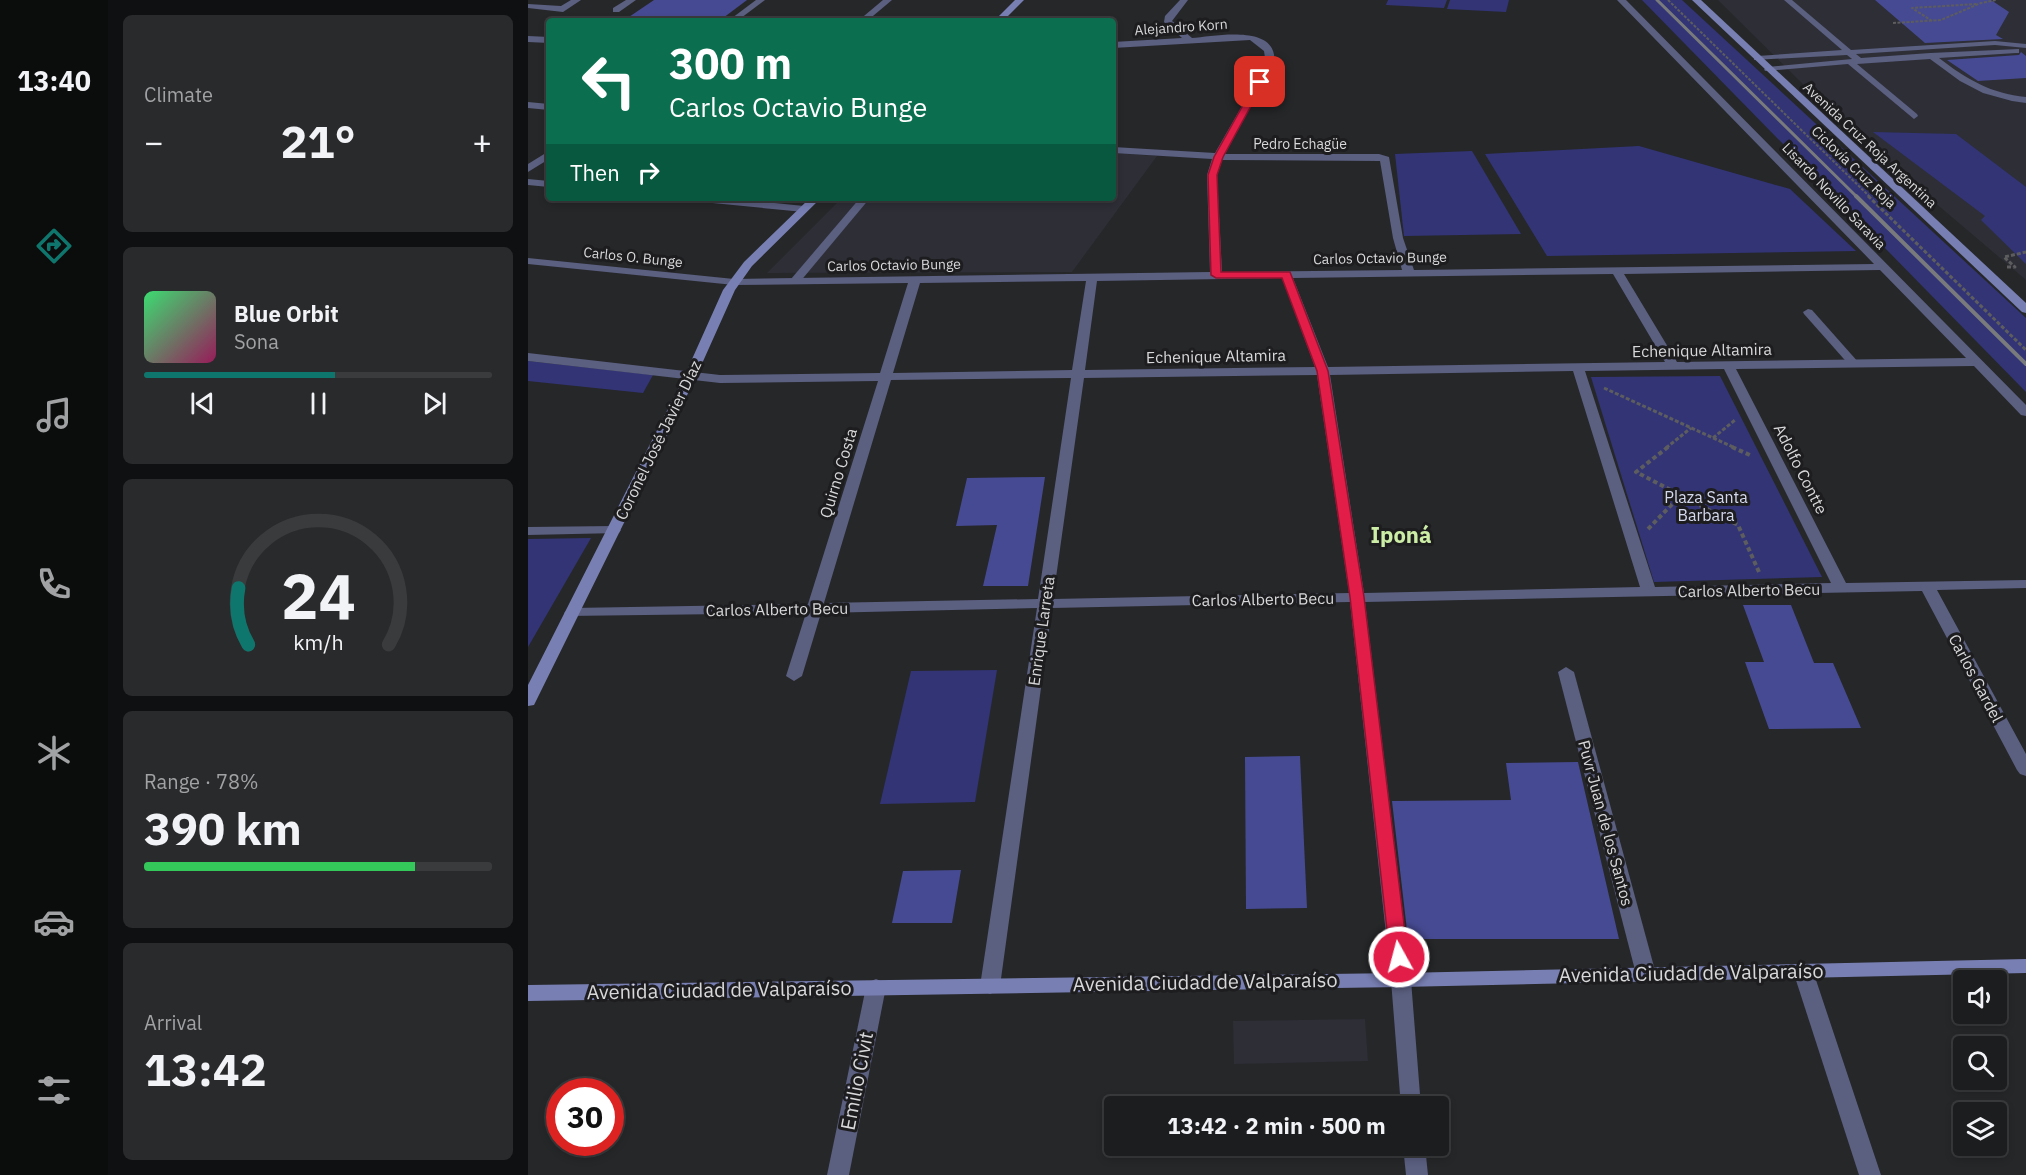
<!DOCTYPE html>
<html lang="en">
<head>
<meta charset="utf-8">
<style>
  body { margin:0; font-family:"IBM Plex Sans",sans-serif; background:#292a2c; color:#f1f3f6; height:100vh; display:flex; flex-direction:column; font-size:22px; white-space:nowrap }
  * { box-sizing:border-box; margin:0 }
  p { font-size:20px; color:#a0a2a4 }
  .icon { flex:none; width:33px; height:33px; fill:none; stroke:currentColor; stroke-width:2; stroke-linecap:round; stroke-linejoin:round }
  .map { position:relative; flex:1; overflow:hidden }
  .drawer { display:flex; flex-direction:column; gap:15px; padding:15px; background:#0f1011; width:420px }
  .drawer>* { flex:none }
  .banner { position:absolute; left:18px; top:18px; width:570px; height:183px; border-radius:6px; box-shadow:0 3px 9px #0003,0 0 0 2px #3a3b3d; background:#0b6e4f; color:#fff; overflow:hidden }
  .tools { position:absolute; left:1425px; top:970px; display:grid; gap:12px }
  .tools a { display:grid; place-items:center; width:54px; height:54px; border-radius:6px; background:#1c1d1f; box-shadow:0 3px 9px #0003,0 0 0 2px #3a3b3d; font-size:30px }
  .speed { position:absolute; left:18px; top:1078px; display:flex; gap:12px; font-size:30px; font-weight:700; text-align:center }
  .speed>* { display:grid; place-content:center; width:78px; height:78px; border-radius:50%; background:#1c1d1f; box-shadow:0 3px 9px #0003,0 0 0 2px #3a3b3d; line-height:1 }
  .speed .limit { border:9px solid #d22; background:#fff; color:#111 }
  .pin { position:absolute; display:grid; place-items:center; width:51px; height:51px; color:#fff; margin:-26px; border-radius:12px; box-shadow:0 3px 9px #0006 }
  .me { position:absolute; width:66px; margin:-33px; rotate:353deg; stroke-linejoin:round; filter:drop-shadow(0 0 4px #0008) }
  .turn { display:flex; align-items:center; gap:21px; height:126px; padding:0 24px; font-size:27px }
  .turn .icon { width:78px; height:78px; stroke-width:2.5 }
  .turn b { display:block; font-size:42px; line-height:51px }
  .then { display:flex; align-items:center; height:57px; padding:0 24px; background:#0003; gap:12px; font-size:22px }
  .big { font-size:45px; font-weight:700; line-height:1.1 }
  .drawer .widget { flex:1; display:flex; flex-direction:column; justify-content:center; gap:9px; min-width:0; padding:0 21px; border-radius:9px; background:#292a2c }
  .drawer .dial { align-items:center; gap:0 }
  .dial svg { height:156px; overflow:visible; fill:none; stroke:#3a3b3d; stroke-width:7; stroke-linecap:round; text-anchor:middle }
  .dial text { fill:#f1f3f6; stroke:none }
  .song { display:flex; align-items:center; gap:18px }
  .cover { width:72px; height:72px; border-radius:9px; background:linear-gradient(135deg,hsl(140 70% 55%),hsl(330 70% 35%)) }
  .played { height:6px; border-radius:3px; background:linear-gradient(90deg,#0f766e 55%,#3a3b3d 55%) }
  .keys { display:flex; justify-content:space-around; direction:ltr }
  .heat { display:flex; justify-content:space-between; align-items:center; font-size:33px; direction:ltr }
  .charge { height:9px; border-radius:4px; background:linear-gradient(90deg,#34c759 78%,#3a3b3d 0) }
  .trip { position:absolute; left:576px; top:1096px; width:345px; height:60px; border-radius:6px; background:#1c1d1f; box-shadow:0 3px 9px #0003,0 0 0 2px #3a3b3d; font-weight:700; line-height:60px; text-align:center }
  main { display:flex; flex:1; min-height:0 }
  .menu { display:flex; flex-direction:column; width:108px; justify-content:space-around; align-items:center; background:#0b0c0c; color:#a0a2a4 }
  .menu .icon { width:42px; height:42px }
  .menu .selected { color:#0f766e }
  .menu b { font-size:27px; color:#f1f3f6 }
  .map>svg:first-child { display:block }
</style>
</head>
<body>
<main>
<nav class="menu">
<b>13:40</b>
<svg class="icon selected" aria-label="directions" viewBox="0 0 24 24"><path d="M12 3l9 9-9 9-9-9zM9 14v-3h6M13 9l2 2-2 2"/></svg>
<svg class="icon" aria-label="music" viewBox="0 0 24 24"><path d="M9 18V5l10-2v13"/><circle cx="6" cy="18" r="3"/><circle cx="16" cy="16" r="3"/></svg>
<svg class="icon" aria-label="phone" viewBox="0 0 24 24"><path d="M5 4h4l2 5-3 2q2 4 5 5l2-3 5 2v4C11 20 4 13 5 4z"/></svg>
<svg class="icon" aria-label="climate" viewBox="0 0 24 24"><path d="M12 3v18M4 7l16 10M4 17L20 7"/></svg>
<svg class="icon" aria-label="car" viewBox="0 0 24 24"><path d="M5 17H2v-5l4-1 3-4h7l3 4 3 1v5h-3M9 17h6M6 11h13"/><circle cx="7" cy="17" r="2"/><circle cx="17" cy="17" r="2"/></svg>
<svg class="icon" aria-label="filters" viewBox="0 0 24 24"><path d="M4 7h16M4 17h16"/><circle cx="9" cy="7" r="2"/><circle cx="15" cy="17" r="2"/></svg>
</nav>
<section class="drawer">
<div class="widget"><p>Climate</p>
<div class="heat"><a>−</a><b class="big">21°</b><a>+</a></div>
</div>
<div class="widget">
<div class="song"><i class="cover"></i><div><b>Blue Orbit</b><p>Sona</p></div></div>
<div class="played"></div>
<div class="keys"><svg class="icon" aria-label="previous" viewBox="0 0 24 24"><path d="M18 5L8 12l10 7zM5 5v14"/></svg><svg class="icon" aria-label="pause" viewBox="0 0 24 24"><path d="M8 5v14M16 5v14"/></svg><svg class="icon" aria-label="next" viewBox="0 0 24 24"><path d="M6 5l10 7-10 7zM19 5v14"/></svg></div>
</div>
<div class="widget dial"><svg viewBox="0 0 100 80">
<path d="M14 69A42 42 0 1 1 86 69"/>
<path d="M14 69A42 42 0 0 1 9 40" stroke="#0f766e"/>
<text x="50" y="56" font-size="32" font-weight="700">24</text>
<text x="50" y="72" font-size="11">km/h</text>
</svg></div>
<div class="widget"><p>Range · 78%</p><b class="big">390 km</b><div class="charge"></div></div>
<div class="widget"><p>Arrival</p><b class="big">13:42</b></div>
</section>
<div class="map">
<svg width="1498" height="1175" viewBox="0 0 1498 1175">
  <rect width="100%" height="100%" fill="#262729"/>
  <g fill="#2d2e36">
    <polygon points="1190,0 1498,0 1498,280 1319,128"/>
    <polygon points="585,153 629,156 544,272 239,273 314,198 585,198"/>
    <polygon points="837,1019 840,1061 706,1064 705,1021"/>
  </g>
  <g fill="#323476">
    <polygon points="860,0 919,0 916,8 858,5"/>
    <polygon points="922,0 981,0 978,12 919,9"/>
    <polygon points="1114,0 1154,0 1498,318 1498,392"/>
    <polygon points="1345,132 1428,134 1498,187 1498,264 1453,220 1457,216"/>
    <polygon points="1111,146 1262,189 1328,251 1019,256 957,154"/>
    <polygon points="944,151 993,234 876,236 867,154"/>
    <polygon points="0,361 125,375 115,393 0,381"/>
    <polygon points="1192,376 1294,577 1126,582 1063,377"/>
    <polygon points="63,538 0,647 0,539"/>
    <polygon points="469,670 447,802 352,804 383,671"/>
  </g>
  <g fill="#464a92">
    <polygon points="126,0 219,0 191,21 95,21"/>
    <polygon points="1347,0 1463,0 1481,12 1468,35 1475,39 1397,43"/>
    <polygon points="1493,52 1498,56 1498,78 1450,81 1419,60 1491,55"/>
    <polygon points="517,477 500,586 455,586 469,525 428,526 439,478"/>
    <polygon points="1215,605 1263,605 1286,663 1305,663 1333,728 1241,729 1217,662 1236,662"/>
    <polygon points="772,756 779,908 718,909 717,757"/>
    <polygon points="1050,762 1091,939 880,939 864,801 983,800 978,763"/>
    <polygon points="433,870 424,923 364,923 375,871"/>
  </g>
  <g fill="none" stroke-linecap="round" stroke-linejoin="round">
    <g stroke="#5d5d5f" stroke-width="2" stroke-dasharray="3 1.5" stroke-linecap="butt">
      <polyline points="1140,0 1342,197"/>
      <polyline points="1404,21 1384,8 1449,4"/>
      <polyline points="1365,23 1413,20 1453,3 1468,0"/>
    </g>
    <g stroke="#5d5d5f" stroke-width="3" stroke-dasharray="4 2" stroke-linecap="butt">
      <polyline points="1340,196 1498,350"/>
      <polyline points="1479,267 1487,267 1476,257 1498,252"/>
      <polyline points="1076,388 1207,448"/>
      <polyline points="1185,438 1207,420"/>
      <polyline points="1138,448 1163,428"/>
    </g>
    <g stroke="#5d5d5f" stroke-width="4" stroke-dasharray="4.5 3" stroke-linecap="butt">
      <polyline points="1140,447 1108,472 1210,525 1231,572"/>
      <polyline points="1204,447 1224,456"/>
      <polyline points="1120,529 1153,495"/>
    </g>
    <g fill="#5b5f80" fill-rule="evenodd">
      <path d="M1256 0H1264L1323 50 1467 41 1498 44V48L1467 45 1328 54 1333 58 1402 53 1491 49V53H1488L1411 58C1438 79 1464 94 1498 97V103L1484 101 1455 93 1432 81 1402 59 1329 64 1389 114 1390 116 1386 119 1320 64 1237 71 1236 69 1240 67 1324 59 1319 55 1226 60V56H1229L1314 50Z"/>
      <polygon points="332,198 342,198 271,283 263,283 263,279"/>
      <polygon points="1280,309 1284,310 1331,363 1331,367 1323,367 1276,314 1275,312"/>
    </g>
    <g fill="#5b5f80" fill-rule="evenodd">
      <polygon points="43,0 53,0 35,12 0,8 0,4 33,6"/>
      <polygon points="98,0 108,0 91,12 85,12 85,8"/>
      <polygon points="228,0 237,0 209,21 200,21"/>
      <polygon points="355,0 364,0 339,21 330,21"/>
      <path d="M652 0H660L644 21 664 38C687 36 752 23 746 64L697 154H851L861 157 875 238 886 270 1346 264 1089 0H1098L1498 405V416L1493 415 1446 366 1208 369 1318 583 1498 580V588L1409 590 1498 754V776L1492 774 1489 770 1394 591 837 602 883 980 893 1107H873L863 980 822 602 524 608 472 986 469 991 462 994 455 991 452 986 509 608 293 613 274 676 266 681 258 676 278 613 39 616 36 613 39 610 44 608 280 604 350 381 192 383 0 361V353L192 375 352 373 380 283 206 285 0 264V258L206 279 682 272 679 175 684 159 585 153V147L687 153 738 64 736 51 722 40 585 48V42L654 38 636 22 637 16ZM694 160 852 161 865 238 874 270 694 272 689 175ZM1352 270 1438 358 1149 362 1096 274ZM1085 274 1137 362 800 367 765 278ZM754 278 787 367 557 370 569 281ZM558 281 544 370 365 373 392 283ZM1196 369 1303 583 1127 587 1057 371ZM1045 371 1112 587 836 593 802 375ZM789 375 821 593 525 599 556 378ZM543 378 510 599 296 603 363 380Z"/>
      <polygon points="0,36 21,37 21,43 0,42"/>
      <polygon points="0,102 21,104 21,110 0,108"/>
      <polygon points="21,151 21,159 0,172 0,164"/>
      <polygon points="0,179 21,181 21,187 0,185"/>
      <polygon points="159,198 196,198 276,206 281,209 276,212 164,201"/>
      <polygon points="86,526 93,530 91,533 0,535 0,527"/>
      <polygon points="1038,667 1046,672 1128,974 1125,979 1118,981 1111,979 1108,974 1030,672"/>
      <polygon points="1275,964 1282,966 1285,971 1353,1175 1331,1175 1265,971 1268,966"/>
      <polygon points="348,979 355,982 358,987 321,1175 299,1175 338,987 341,982"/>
      <polygon points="875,1146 897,1146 900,1175 878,1175"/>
    </g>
    <g fill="#787fb3" fill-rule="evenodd">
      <polygon points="487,0 496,0 475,21 466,21"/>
      <polygon points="1164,0 1173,0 1498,303 1498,313 1494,312"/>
      <polygon points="282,198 293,198 224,266 207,290 168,377 8,701 6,705 0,706 0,685 156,377 195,290 216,262"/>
      <polygon points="1498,959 1498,973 873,987 0,1001 0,985 873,973"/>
    </g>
    <polyline stroke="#797a7c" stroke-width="3" points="1129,0 1329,197"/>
    <polyline stroke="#797a7c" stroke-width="4" points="1328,196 1498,364"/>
  </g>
  <polygon fill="#e11d48" stroke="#92132f" stroke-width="1.5" points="732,80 736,82 695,157 689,175 693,272 762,272 800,371 836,597 880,957 877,962 871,964 865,962 862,957 822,597 789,371 754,278 688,278 683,275 680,175 686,157 728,82"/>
  <g text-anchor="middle" stroke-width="6" stroke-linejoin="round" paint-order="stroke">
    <g font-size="14" fill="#d8d8da" stroke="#1d1d1f">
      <text transform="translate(653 27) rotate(-4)" y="5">Alejandro Korn</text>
      <text x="772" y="149">Pedro Echagüe</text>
      <text transform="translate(1342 145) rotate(43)" y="5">Avenida Cruz Roja Argentina</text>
      <text transform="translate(1326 167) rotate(44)" y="5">Ciclovía Cruz Roja</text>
      <text transform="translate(1306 196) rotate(46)" y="5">Lisardo Novillo Saravia</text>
      <text transform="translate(105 257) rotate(6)" y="5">Carlos O. Bunge</text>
      <text transform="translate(852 258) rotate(-1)" y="5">Carlos Octavio Bunge</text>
      <text transform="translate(366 265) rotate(-1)" y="5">Carlos Octavio Bunge</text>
    </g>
    <g font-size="16" fill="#d8d8da" stroke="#1d1d1f">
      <text transform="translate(1174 350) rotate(-1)" y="6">Echenique Altamira</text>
      <text transform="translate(688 356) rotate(-1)" y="6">Echenique Altamira</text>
      <text transform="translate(130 440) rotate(-64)" y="6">Coronel José Javier Díaz</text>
      <text transform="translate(1273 469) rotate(63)" y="6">Adolfo Contte</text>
      <text transform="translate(310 473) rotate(-73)" y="6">Quirno Costa</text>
      <text transform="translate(1221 590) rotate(-1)" y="6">Carlos Alberto Becu</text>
      <text transform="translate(735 599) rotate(-1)" y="6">Carlos Alberto Becu</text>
      <text transform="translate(249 609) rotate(-1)" y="6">Carlos Alberto Becu</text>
      <text transform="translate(513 631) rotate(-82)" y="6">Enrique Larreta</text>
      <text transform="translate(1448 678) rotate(62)" y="6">Carlos Gardel</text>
      <text transform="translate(1078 823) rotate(75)" y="6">Puvr Juan de los Santos</text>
    </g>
    <g font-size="16" fill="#d5d9ee" stroke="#1d1d1f">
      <text x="1178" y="503">Plaza Santa<tspan x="1178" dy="18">Barbara</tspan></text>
    </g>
    <g font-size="20" fill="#d8d8da" stroke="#1d1d1f">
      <text transform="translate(1163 973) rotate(-1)" y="7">Avenida Ciudad de Valparaíso</text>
      <text transform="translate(677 982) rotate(-1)" y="7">Avenida Ciudad de Valparaíso</text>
      <text transform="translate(191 990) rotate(-1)" y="7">Avenida Ciudad de Valparaíso</text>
      <text transform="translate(329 1081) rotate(-79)" y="7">Emilio Civit</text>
    </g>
    <g font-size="22" font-weight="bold" fill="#cceda6" stroke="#1d1d1f">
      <text x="873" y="543">Iponá</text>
    </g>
  </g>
</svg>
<div class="tools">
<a><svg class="icon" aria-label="sound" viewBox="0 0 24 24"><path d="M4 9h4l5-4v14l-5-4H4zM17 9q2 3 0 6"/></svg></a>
<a><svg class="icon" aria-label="search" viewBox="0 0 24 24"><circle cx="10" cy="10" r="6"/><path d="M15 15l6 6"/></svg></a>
<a><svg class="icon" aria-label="layers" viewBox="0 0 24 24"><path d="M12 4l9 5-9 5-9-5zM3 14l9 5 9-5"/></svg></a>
</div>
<div class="speed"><div class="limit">30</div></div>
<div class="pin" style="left:732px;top:82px;background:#d93025"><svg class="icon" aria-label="arrive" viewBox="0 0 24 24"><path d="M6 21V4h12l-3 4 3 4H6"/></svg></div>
<svg class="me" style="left:871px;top:957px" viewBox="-20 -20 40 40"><circle r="17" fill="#e11d48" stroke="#fff" stroke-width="3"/><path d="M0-11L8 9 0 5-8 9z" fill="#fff"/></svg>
<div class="trip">13:42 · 2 min · 500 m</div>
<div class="banner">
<div class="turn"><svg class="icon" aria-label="left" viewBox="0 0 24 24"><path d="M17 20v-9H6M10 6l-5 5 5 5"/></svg><div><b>300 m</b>Carlos Octavio Bunge</div></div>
<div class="then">Then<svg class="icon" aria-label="right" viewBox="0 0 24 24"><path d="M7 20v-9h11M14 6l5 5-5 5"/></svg></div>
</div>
</div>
</main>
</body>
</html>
